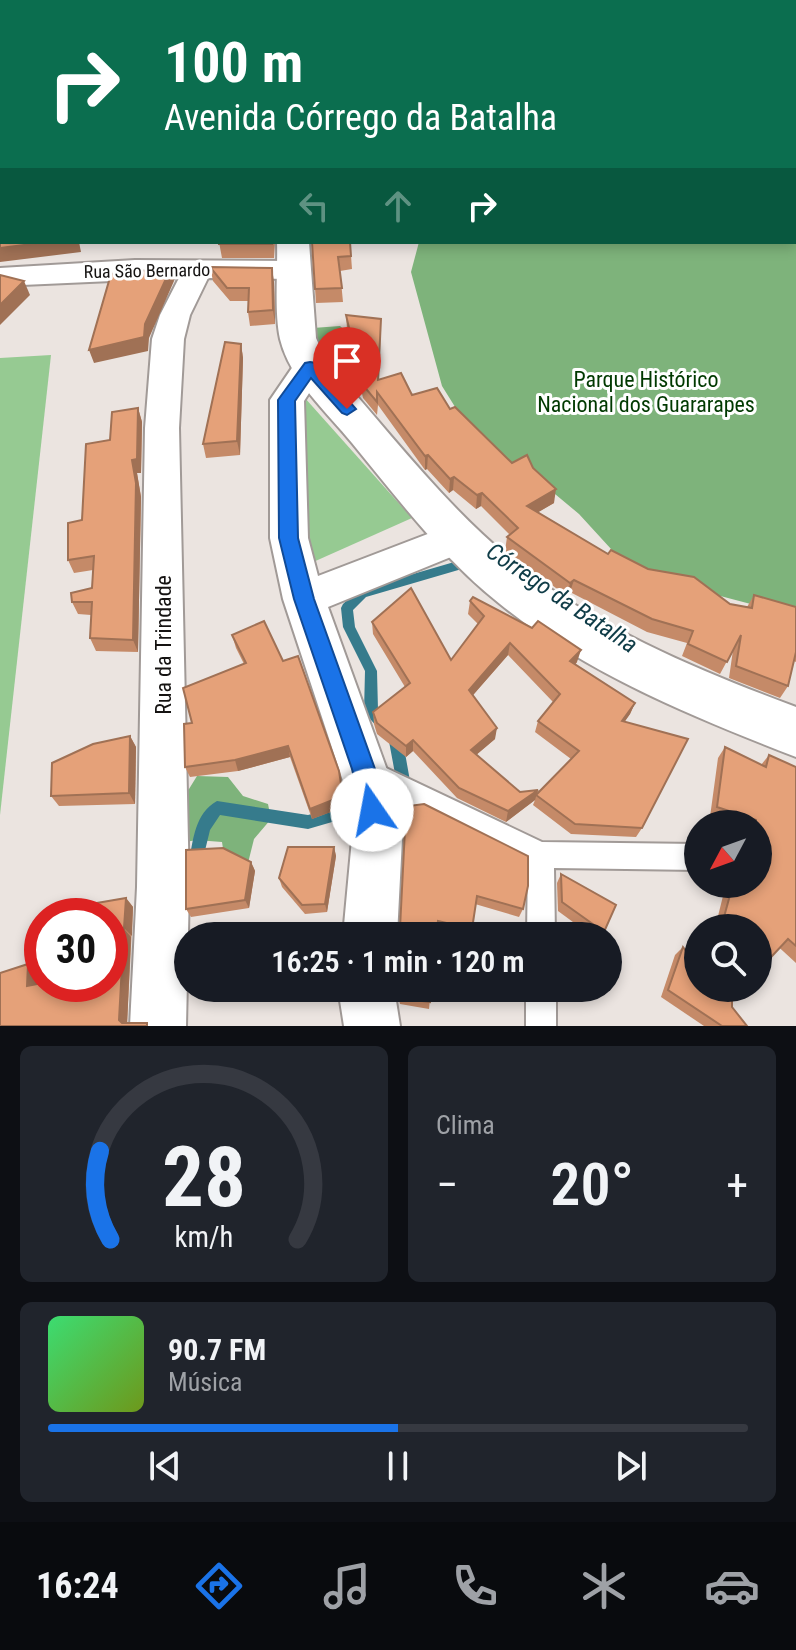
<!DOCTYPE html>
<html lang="pt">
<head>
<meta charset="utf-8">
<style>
  body { margin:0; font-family:"Roboto Condensed",sans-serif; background:#20242c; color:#f1f3f6; height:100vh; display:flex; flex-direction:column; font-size:30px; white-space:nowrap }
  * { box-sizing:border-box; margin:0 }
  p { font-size:26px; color:#9ea1a6 }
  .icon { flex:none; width:44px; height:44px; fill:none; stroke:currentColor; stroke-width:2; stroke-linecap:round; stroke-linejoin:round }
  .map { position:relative; height:1026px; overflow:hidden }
  .details { display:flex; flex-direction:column; gap:20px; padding:20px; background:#0d0f14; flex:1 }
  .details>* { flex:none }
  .banner { position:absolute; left:0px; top:0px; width:796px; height:244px; box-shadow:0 4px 12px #0003; background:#0b6e4f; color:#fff; overflow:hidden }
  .needle { width:52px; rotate:229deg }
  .buttons { position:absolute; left:684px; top:810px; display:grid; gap:16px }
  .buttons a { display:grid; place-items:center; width:88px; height:88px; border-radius:50%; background:#171b24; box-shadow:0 4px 12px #0003; font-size:40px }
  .speed { position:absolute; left:24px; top:898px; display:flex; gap:16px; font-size:40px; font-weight:700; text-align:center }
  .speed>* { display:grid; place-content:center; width:104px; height:104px; border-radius:50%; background:#171b24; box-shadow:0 4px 12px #0003; line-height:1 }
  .speed .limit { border:12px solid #d22; background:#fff; color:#111 }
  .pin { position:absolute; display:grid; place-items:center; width:68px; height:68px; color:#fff; margin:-82px -34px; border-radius:50% 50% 50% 0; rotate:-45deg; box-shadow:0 0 8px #0007 }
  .pin .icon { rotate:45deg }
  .me { position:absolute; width:88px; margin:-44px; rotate:348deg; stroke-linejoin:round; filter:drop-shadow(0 0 6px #0008) }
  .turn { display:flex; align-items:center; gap:28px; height:168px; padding:0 32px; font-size:36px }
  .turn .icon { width:104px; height:104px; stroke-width:2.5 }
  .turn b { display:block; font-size:56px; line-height:68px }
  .lanes { display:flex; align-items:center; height:76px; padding:0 32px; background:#0003; justify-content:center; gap:40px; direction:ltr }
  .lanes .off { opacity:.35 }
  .big { font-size:60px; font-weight:600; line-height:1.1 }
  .details .card { flex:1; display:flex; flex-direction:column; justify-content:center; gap:12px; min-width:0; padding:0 28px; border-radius:12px; background:#20242c }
  .details .dial { align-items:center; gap:0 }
  .dial svg { height:208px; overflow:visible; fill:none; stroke:#363941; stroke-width:7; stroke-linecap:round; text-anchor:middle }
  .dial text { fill:#f1f3f6; stroke:none }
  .song { display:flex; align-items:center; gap:24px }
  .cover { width:96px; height:96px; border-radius:12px; background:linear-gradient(135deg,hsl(140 70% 55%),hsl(80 70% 35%)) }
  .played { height:8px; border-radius:4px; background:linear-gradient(90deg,#1a73e8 50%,#363941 50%) }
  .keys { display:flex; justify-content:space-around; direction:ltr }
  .heat { display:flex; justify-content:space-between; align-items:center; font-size:44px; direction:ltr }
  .details .tiles { flex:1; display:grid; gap:20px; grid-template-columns:1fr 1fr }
  .card:last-child { grid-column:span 2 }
  .trip { position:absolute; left:174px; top:922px; width:448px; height:80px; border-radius:40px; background:#171b24; box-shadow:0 4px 12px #0003; font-weight:600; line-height:80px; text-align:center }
  .menu { display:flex; height:128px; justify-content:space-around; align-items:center; background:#090b0e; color:#9ea1a6 }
  .menu .icon { width:56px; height:56px }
  .menu .on { color:#1a73e8 }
  .menu b { font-size:36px; color:#f1f3f6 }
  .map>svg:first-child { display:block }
</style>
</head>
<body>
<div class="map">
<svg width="796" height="1026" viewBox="0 0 796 1026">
  <rect width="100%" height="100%" fill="#ebe4e0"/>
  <g fill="#96ca92">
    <polygon points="51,355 0,815 0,358"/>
    <polygon points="296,388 412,518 311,563 301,543"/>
  </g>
  <g fill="#7eb37b">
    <polygon points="299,0 615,0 618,2 300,2"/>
    <polygon points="796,5 796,616 633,573 579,514 525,469 485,455 442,386 411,272 419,242 794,242"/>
    <polygon points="340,326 348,333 353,356 333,362 312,350 313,328"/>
    <polygon points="197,776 228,777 243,796 268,804 271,819 254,839 248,863 224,855 222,842 196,840 166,846 165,811 189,789"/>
  </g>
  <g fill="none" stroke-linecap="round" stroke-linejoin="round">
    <g fill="#367b8c" fill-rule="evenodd">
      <polygon points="468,558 472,560 474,563 472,566 366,597 353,610 355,627 377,671 378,710 390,724 388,728 383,730 378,728 364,712 365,671 343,627 341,608 343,604 358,590"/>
      <polygon points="395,730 400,732 402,736 410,781 402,793 397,795 392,793 390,788 396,779 388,736 390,732"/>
      <path d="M217 801 308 815 334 808 339 810 341 815 339 820 308 829 220 815 210 830 201 867 196 869 191 867 189 862C193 840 195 813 217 801Z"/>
    </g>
    <g stroke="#a19a97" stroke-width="4">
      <g id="service">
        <polygon points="367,759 542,842 698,844 698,870 554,868 555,936 527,936 528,862 358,779 354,771 358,763"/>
        <rect x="526" y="988" width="30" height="38"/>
      </g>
    </g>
    <g stroke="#a19a97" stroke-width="4">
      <g id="minor">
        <rect x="0" y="20" width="2" height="12"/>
        <polygon points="135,260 294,261 304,264 309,270 304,276 294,279 208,278 190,315 184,339 179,428 189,887 186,1026 130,1026 137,887 145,428 152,339 160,315 179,278 0,286 0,268"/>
        <polygon points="310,356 322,359 326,367 304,401 308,538 318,576 459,522 473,526 478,537 473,548 328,607 391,781 402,839 397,936 343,936 352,839 343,781 283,599 270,538 270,400 298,359"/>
        <polygon points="338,988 394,988 400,1026 344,1026"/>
      </g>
    </g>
    <g stroke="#a19a97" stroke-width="4">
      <path id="tertiary" d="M277 242H309L316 338 327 362C393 435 454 519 534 577 613 635 705 673 796 707V757C693 717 587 674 500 604 443 559 398 499 352 443 327 412 290 380 280 339 274 312 278 271 277 242Z"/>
    </g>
    <use href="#service" fill="#fff" fill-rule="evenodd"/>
    <use href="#minor" fill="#fff" fill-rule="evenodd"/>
    <use href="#tertiary" fill="#fff" fill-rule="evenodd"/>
  </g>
  <g fill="#c58a68" fill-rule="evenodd">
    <polygon points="2,47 2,98 0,98 0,76"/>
    <polygon points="219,242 275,242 274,258 222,258"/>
    <polygon points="312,242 350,242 352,269 340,271 343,302 316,303"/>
    <polygon points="210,267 274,282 275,324 250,326 248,312 248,301 230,301 213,281"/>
    <polygon points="346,315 381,319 379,380 412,395 450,409 512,463 533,468 554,503 538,512 608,554 730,604 747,607 754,595 796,607 796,662 794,661 788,686 780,698 729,678 733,650 720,674 682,656 687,643 647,632 570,592 567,596 505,551 507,537 510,535 481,506 476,509 453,490 449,493 427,469 425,470 378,405 377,415 363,398 347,329"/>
    <polygon points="241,344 243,358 240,455 206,458 203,444"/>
    <polygon points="138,408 142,422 141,473 137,473 141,497 138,652 96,651 90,638 91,615 78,614 72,602 92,588 93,570 74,573 68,560 110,440"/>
    <path d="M470 601 577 662 575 665 635 703 630 714 624 722 642 828 636 837 571 834 533 805 535 800 506 822 457 798 413 751 406 757 377 734 374 724 373 712 405 687 373 634 372 622 451 660 478 624 468 614ZM508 655 553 702 538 721 535 732 571 759 537 794 538 790 520 792 476 755 495 739 473 695Z"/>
    <polygon points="232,635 344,807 312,819 290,757 238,771 190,777 185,767 192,723 244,664 236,648"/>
    <polygon points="130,736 136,747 135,804 59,806 51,796"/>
    <polygon points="725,747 761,765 769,755 796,767 796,963 758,928 715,928 724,892 732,884 737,886 738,884 758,884 758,824 729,824 710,817 718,758"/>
    <polygon points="401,807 523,909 519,917 475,904 470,936 437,929 400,928 405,838 401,817"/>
    <polygon points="334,847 336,856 327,912 305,914 282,887 279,878"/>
    <polygon points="251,862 255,871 249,908 191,917 186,909"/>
    <polygon points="561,874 604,932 601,936 592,936 558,911 557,883"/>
    <polygon points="126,898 133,907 127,1023 0,1026 38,971 37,984 110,984 110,916"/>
    <polygon points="683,947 732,1007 747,1026 704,1026 661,997 675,955"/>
    <polygon points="396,988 431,988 429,1009 400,1004"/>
  </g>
  <g fill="#a07155">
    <polygon points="0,0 26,0 0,3"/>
    <polygon points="48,242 79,242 81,252 0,262 0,248"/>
    <polygon points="171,268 174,281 149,338 148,351 94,363 89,350 145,324"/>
    <polygon points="272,268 274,282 275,324 273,310"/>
    <polygon points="24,281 30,295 0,325 0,305"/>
    <polygon points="241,344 243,358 240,455 237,441"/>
    <polygon points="138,408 142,422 141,473 137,473 141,497 138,652 133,640 132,460"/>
    <polygon points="428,455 427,469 425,470 425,456"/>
    <polygon points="454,477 453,490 449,493 450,479"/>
    <polygon points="556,489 554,503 525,520 527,506"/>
    <polygon points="482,493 481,506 476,509 477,495"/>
    <polygon points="574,580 570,592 567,596 570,583"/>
    <polygon points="510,643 508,655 467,702 469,690"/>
    <polygon points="581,650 577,662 566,674 570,661"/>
    <polygon points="635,703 630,714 617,733 622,721"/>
    <polygon points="497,728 495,739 469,761 471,750"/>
    <polygon points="130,736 136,747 135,804 129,793"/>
    <polygon points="413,740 413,751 406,757 406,746"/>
    <polygon points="288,746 290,757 238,771 235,760"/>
    <polygon points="538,790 535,800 506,822 508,811"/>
    <polygon points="343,796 344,807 312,819 310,809"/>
    <polygon points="334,847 336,856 327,912 325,904"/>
    <polygon points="251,862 255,871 249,908 245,900"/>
    <polygon points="126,898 133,907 132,936 124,928"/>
    <polygon points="124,929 131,937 127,1026 119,1020"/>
    <polygon points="28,964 38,971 37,993 27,986"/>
  </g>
  <g fill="#e5a179" stroke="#a07155" stroke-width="2">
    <polygon points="55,0 295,0 297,2 54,2"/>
    <rect x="0" y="47" width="2" height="39"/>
    <polygon points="0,221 2,221 2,242 48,242 0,248"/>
    <rect x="219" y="242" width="53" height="2"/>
    <polygon points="312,242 350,242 351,256 338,257 342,288 315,289"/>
    <polygon points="210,267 272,268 273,310 248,312 249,288 227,288"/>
    <polygon points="171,268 145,324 144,337 89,350 111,274"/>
    <polygon points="0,275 24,281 0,305"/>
    <polygon points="346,315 381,319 378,380 401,373 412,395 437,388 450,409 455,407 512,463 527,455 533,468 556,489 527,506 608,554 611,550 648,569 694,577 730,604 752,608 754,595 796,607 796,652 788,686 736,666 741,635 727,662 688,644 693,631 652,619 574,580 570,583 507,537 518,528 482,493 477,495 454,477 450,479 428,455 425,456 377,392 377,402 362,384"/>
    <polygon points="225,342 241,344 237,441 203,444"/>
    <polygon points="138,408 137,459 132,460 136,483 133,640 90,638 92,602 72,602 71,593 92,588 94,556 68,560 68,523 82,520 86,444 110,440 112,412"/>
    <polygon points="411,588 451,660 484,616 470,601 473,597 532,628 538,621 581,650 570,661 635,703 622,721 688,739 642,828 575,824 536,795 579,751 538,721 560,694 510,643 469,690 497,728 471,750 520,792 538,790 508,811 459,788 413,740 406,746 377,723 373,712 410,683 372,622"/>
    <polygon points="264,621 283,661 298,656 339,771 343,796 310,809 288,746 235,760 185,767 184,724 192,723 183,688 246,663 232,635"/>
    <polygon points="130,736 129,793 51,796 52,763 93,744"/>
    <polygon points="725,747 766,767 769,755 796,767 796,946 788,939 758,971 758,928 721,928 733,884 744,889 744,884 758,884 758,824 756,824 756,820 717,807"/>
    <polygon points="424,804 528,856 528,886 523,909 477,896 472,929 438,921 436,936 390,936 390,931 400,928 405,829 401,807"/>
    <polygon points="288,847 334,847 325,904 302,905 279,878"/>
    <polygon points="223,848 251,862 245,900 186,909 186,850"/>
    <polygon points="561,874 616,905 604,932 562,902"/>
    <polygon points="126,898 124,928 110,928 110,916 45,916 44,912"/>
    <polygon points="124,929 119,1020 122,1023 147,1023 147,1026 0,1026 0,973 28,964 27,986 42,983 110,984 110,934"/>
    <polygon points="683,947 698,966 698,988 732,988 732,1007 747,1026 722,1026 668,990"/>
    <polygon points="398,988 431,988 430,1002 400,998"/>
  </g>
  <polygon fill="#1a73e8" stroke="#114b97" stroke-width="2" points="310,362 316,363 356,409 347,415 342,413 311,378 295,401 298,538 314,599 375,769 384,810 380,819 372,822 364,819 352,769 294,599 279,538 278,400 305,363"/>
  <g text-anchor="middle" stroke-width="6" stroke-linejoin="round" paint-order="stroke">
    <g font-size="18" fill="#151312" stroke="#fff">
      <text transform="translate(147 271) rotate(-1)" y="6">Rua São Bernardo</text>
    </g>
    <g font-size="22" fill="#003900" stroke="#fff">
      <text x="646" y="387">Parque Histórico<tspan x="646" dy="25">Nacional dos Guararapes</tspan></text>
    </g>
    <g font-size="22" fill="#151312" stroke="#fff">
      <text transform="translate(163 645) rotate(-90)" y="8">Rua da Trindade</text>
    </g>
    <g font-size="24" font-style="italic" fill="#0f3c47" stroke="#fff">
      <text transform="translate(562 598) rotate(34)" y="8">Córrego da Batalha</text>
    </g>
  </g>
</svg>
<div class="buttons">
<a><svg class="needle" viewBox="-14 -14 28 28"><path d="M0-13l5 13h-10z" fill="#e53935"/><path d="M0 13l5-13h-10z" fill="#9ea1a6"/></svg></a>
<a><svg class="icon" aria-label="search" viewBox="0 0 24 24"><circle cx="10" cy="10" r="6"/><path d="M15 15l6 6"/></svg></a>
</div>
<div class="speed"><div class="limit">30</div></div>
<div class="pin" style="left:347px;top:409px;background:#d93025"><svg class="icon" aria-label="arrive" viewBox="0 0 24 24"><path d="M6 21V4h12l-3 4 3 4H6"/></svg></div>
<svg class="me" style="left:372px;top:810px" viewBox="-20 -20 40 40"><circle r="19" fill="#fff"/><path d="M0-13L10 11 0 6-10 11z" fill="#1a73e8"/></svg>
<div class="trip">16:25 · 1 min · 120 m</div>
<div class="banner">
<div class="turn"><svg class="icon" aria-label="right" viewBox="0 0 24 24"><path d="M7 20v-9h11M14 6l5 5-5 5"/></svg><div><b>100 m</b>Avenida Córrego da Batalha</div></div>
<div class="lanes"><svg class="icon off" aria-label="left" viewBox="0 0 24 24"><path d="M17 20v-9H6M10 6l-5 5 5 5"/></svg><svg class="icon off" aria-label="ahead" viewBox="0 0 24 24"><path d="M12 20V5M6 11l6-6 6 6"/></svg><svg class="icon" aria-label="right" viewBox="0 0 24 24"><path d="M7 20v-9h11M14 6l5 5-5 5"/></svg></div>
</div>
</div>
<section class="details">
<div class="tiles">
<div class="card dial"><svg viewBox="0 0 100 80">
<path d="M14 69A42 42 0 1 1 86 69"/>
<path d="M14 69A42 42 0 0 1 10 35" stroke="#1a73e8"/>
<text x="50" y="56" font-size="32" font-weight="700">28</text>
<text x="50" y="72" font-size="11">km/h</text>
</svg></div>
<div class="card"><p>Clima</p>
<div class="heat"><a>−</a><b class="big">20°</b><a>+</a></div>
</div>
<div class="card">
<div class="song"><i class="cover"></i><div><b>90.7 FM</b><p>Música</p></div></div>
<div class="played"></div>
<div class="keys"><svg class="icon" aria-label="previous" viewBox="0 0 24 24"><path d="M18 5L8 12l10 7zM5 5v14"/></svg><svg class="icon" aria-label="pause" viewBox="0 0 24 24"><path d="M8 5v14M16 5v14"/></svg><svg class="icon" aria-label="next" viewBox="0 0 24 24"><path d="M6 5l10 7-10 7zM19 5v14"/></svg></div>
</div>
</div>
</section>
<nav class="menu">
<b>16:24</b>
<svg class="icon on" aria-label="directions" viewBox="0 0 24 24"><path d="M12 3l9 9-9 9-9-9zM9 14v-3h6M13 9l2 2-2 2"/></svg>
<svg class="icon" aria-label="music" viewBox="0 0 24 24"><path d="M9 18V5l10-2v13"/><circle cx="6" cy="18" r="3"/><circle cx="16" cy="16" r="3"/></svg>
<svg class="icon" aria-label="phone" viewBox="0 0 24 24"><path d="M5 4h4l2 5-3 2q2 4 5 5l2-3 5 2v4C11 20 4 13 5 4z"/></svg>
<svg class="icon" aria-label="climate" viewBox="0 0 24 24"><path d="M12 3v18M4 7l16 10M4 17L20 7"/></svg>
<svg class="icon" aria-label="car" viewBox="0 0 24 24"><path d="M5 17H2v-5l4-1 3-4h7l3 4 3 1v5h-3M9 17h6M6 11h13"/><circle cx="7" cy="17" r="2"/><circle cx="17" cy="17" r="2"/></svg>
</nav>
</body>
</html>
